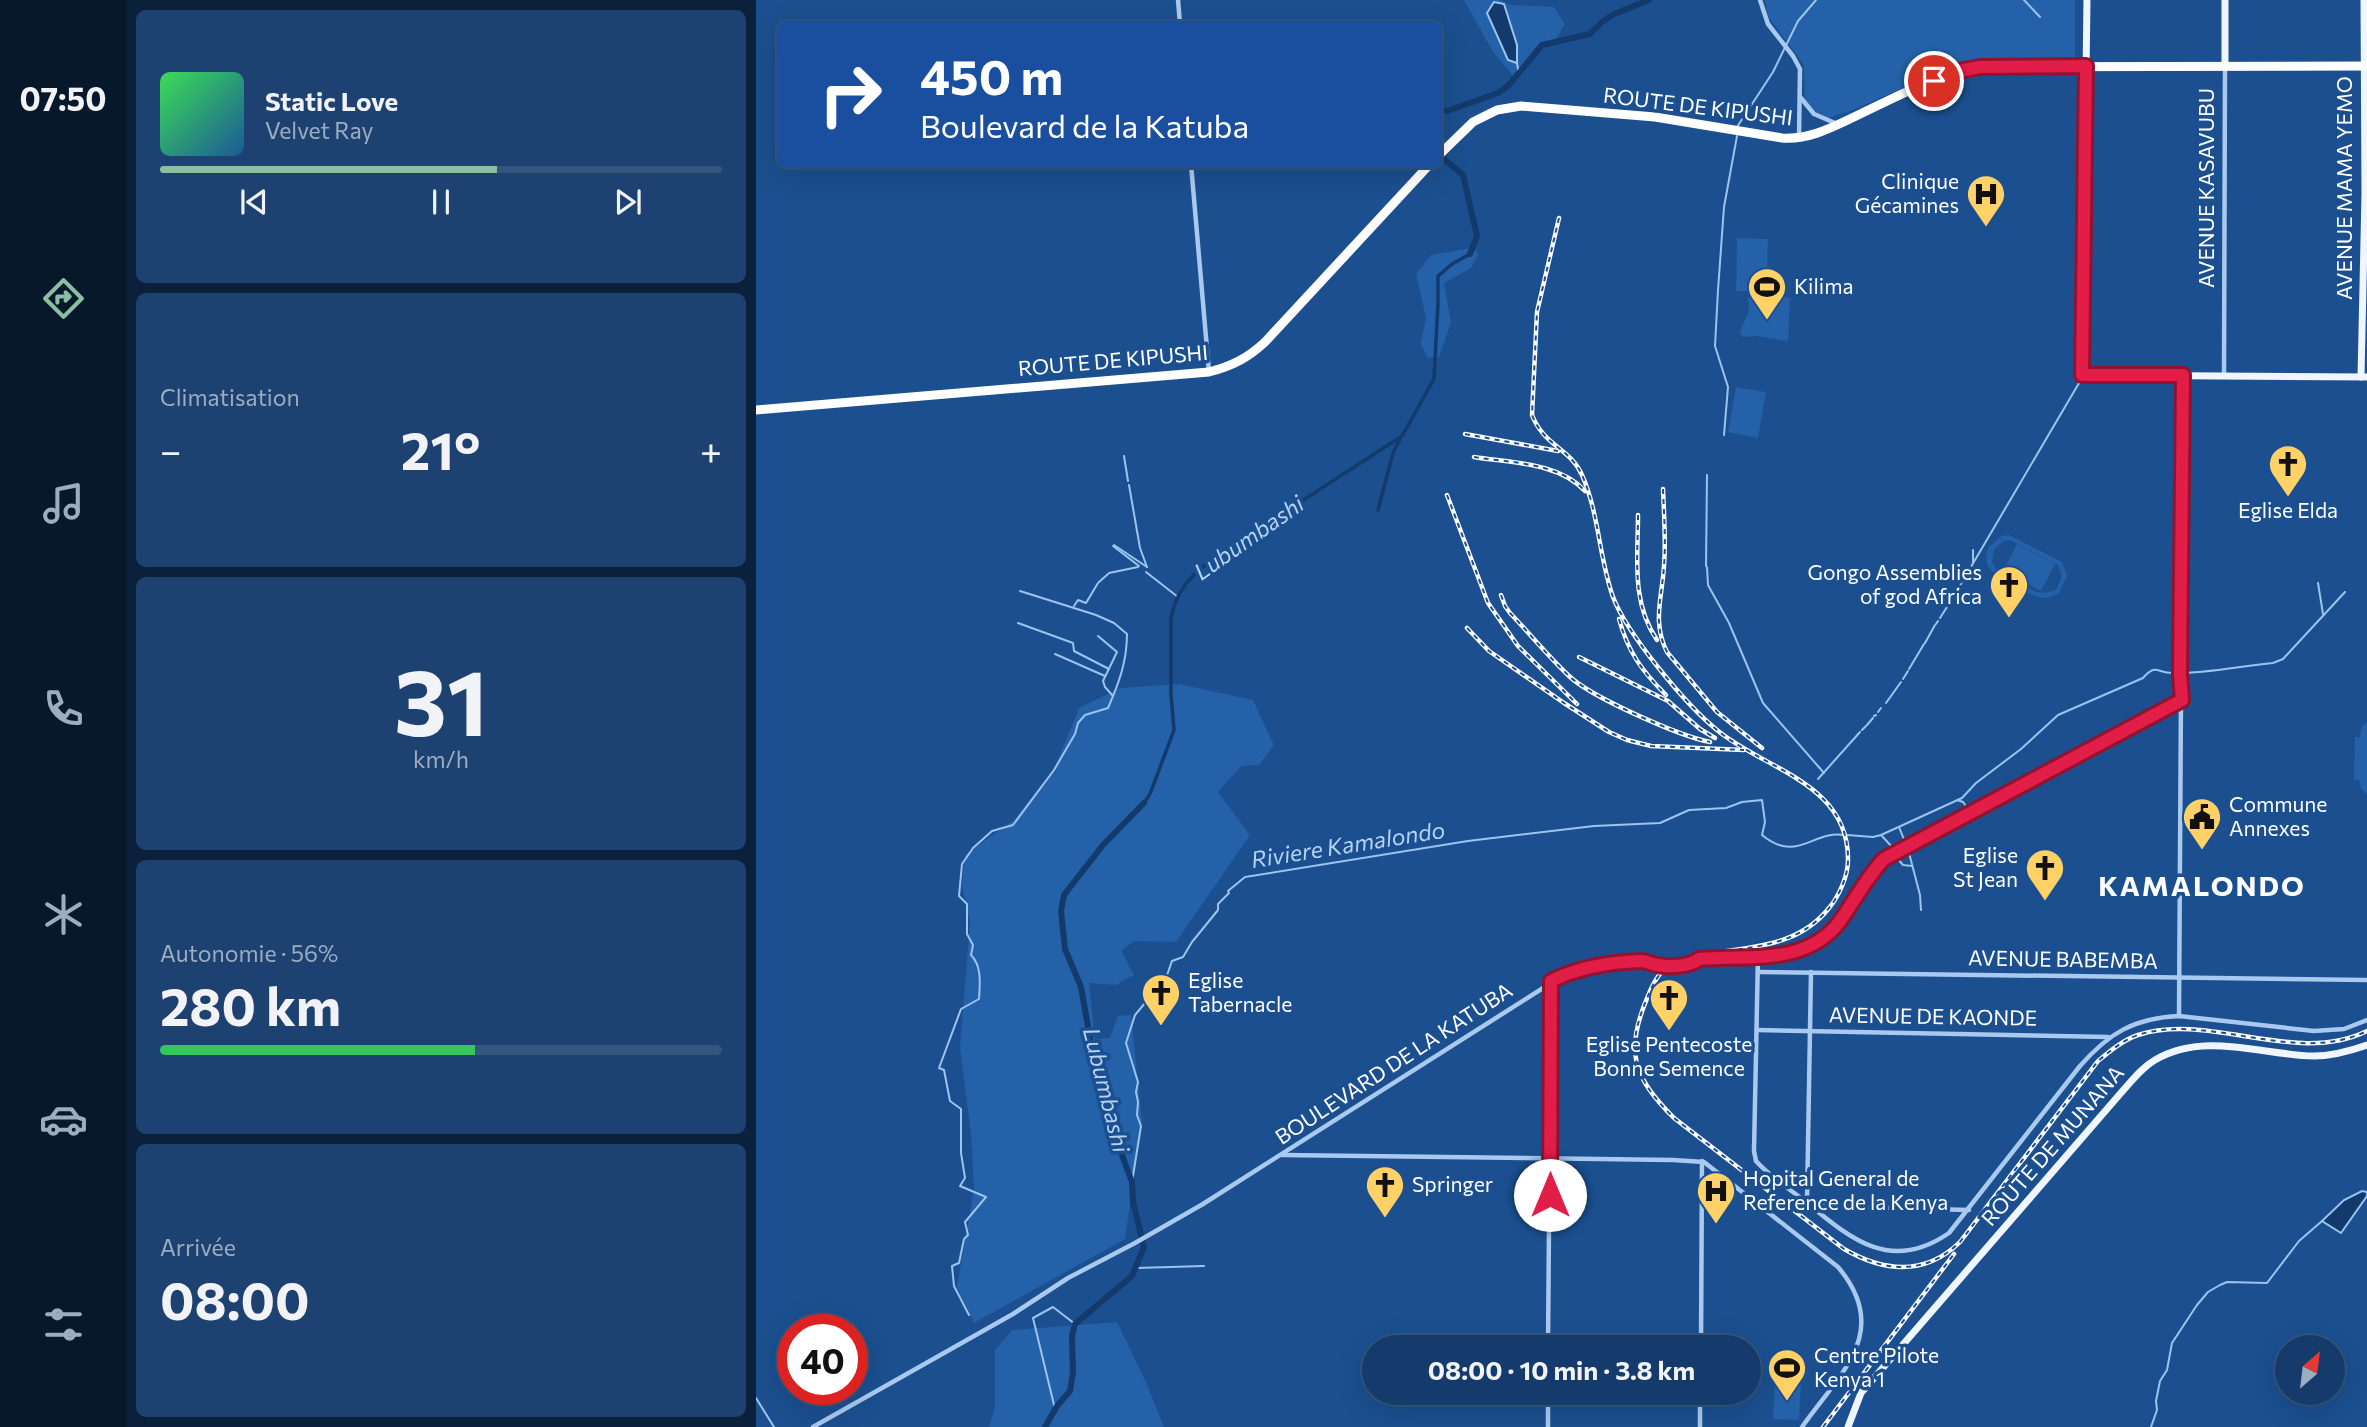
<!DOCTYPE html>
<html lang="fr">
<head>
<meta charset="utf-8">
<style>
  body { margin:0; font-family:Commissioner,sans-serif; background:#1d4271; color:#f1f3f6; height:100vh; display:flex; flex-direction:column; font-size:26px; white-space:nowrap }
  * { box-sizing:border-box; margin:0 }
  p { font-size:23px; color:#9dadc1 }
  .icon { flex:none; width:38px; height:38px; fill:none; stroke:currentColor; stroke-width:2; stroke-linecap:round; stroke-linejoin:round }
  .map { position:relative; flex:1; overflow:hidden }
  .side { display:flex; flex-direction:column; gap:10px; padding:10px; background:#0b203b; width:630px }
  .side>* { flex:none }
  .hud { position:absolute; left:21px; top:21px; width:665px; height:147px; border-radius:10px; box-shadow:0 7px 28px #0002,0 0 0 2px #33557e; background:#1a4fa0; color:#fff; overflow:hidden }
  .needle { width:46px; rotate:28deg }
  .fabs { position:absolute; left:1519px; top:1335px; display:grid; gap:14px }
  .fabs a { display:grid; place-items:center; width:70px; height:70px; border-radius:50%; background:#143b6b; box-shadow:0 7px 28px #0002,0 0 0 2px #33557e; font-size:35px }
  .speed { position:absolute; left:21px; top:1314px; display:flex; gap:14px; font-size:35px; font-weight:700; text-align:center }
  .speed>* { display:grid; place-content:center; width:91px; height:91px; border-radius:50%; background:#143b6b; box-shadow:0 7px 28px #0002,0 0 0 2px #33557e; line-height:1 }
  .speed .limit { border:10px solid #d22; background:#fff; color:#111 }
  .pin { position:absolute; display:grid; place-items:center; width:60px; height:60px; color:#fff; margin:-30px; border:4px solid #fff; border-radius:50%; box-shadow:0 2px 7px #0007 }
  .me { position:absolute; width:77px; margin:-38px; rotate:0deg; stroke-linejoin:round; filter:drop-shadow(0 0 5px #0008) }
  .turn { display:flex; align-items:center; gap:24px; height:147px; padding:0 28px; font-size:32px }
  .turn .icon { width:91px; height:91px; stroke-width:2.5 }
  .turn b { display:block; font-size:49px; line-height:60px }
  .big { font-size:52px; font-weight:700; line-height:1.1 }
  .side .widget { flex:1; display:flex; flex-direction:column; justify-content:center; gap:10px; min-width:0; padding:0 24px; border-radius:10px; background:#1d4271 }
  .side .dial { align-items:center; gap:0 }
  .dial b { font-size:91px; line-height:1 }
  .song { display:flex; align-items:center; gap:21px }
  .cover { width:84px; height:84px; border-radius:10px; background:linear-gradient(135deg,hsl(130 70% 55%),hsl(210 70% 35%)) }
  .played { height:7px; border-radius:4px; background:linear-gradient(90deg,#8abfa5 60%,#33557e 60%) }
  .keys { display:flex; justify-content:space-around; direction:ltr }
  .heat { display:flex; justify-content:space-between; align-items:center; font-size:38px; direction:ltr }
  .charge { height:10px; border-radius:5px; background:linear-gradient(90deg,#34c759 56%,#33557e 0) }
  .trip { position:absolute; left:606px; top:1335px; width:399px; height:70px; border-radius:35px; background:#143b6b; box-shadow:0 7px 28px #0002,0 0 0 2px #33557e; font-weight:700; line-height:70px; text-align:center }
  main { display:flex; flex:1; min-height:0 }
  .dock { display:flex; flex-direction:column; width:126px; justify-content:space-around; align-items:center; background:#08182b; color:#9dadc1 }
  .dock .icon { width:49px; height:49px }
  .dock .active { color:#8abfa5 }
  .dock b { font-size:32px; color:#f1f3f6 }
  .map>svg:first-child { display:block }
</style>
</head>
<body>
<main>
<nav class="dock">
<b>07:50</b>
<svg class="icon active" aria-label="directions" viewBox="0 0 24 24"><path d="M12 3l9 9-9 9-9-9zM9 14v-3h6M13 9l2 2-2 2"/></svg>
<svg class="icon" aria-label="music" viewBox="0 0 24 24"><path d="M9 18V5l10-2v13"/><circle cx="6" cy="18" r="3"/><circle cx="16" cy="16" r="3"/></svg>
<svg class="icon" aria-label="phone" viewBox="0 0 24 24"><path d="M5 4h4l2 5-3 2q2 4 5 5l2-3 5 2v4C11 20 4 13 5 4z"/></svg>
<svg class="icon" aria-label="climate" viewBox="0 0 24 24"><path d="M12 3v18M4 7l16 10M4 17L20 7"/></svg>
<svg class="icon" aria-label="car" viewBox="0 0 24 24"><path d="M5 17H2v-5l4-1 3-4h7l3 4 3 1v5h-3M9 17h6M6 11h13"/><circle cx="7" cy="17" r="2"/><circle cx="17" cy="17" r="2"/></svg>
<svg class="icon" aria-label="filters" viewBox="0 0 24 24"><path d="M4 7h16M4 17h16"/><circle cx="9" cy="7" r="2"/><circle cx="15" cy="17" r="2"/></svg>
</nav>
<section class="side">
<div class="widget">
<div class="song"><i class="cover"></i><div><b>Static Love</b><p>Velvet Ray</p></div></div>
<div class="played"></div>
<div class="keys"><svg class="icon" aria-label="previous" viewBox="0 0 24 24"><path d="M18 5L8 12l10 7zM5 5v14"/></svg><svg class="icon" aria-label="pause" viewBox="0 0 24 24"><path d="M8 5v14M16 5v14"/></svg><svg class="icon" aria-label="next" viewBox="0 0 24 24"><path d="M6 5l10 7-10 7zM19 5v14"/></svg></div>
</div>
<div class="widget"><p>Climatisation</p>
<div class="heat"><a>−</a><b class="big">21°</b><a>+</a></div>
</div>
<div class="widget dial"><b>31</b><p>km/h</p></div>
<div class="widget"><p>Autonomie · 56%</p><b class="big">280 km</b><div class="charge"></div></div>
<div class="widget"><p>Arrivée</p><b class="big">08:00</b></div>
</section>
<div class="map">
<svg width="1611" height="1427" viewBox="0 0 1611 1427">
  <rect width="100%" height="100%" fill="#1b4f8f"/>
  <g fill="#2461a8" fill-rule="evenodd">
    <polygon points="708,0 743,0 755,5 798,7 809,24 800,39 786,44 758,77 737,52"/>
    <polygon points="1009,0 1319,0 1319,61 1209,61 1092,112 1068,119 1049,103 1048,65 1012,16"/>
    <polygon points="981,238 1012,239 1011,292 980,291"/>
    <polygon points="710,249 720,250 722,255 715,268 688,283 695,322 683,357 671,358 665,344 670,318 660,274 675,255"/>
    <polygon points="1017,293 1034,298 1032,341 1000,336 987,337 984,332 993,310 992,297 1014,297"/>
    <polygon points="980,387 1010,392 1002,438 972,432"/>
    <path d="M1253 535 1306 562 1311 576 1303 593C1298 596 1293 598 1287 598 1275 597 1235 576 1231 564 1229 559 1231 552 1233 547L1245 536ZM1254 540 1302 565 1306 576 1300 590 1288 593 1280 592 1239 568 1236 562 1238 550 1247 541Z"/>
    <polygon points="1261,544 1299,564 1285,591 1247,571"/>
    <polygon points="423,684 497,700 518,745 503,765 485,766 462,792 494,835 420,942 378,941 365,951 378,975 360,985 333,983 339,1039 354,1038 362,1016 375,1015 386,1122 369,1239 218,1323 201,1287 218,1189 215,1134 204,1048 214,922 206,885 209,855 258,820 299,767 323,708 364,688"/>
    <polygon points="1611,722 1611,794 1605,789 1603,780 1598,779 1599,737 1604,737 1606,726"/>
    <polygon points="361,1322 390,1382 408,1427 233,1427 239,1407 239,1350 256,1330"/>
    <polygon points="1019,1383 1045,1384 1043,1420 1017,1419"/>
  </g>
  <g fill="#123a6d" stroke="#9cc4f0" stroke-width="2">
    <polygon points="738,2 748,4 761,45 761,63 752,60 731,13"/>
    <polygon points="1606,1191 1611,1192 1611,1196 1585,1233 1566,1221 1588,1200"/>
  </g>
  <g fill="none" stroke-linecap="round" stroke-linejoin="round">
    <g stroke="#9cc4f0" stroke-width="2">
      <polyline points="1268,0 1284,17"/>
      <polyline points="761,63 763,75"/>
      <polyline points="981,127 1017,72 1042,21 1060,0"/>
      <polyline points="968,435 972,387 959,346 962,290 968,207 981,136"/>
      <polyline points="368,456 372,481"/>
      <polyline points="373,485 384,548 391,567"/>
      <polyline points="358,545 391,567"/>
      <polyline points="357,546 383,566"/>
      <polyline points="1217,550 1217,562"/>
      <polyline points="950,566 951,475"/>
      <polyline points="951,567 952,585 973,623 1007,703 1068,773"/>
      <polyline points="390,572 422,597"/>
      <polyline points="353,573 382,567"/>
      <polyline points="343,582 352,574"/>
      <polyline points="1562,583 1567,614"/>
      <polyline points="1199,594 1326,378"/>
      <polyline points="318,606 322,600 330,603 342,583"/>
      <polyline points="1184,618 1198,596"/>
      <polyline points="262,623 317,643 318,651 353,669"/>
      <polyline points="1180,624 1182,621"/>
      <polyline points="342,636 361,652 347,681 349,687 357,696"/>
      <polyline points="1169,643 1179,625"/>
      <polyline points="299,654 349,676"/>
      <polyline points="1153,669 1168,644"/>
      <polyline points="1147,679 1152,671"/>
      <polyline points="1130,703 1145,682"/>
      <polyline points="1122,712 1125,708"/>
      <polyline points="1118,716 1120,715"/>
      <polyline points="1111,725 1117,718"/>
      <polyline points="1106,730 1110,726"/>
      <polyline points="1062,779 1104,732"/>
      <polyline points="1201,800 1207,802 1213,810"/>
      <polyline points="1143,827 1149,842"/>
      <polyline points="1091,835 1117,837 1125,835 1138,849"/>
      <path d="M1125 835 1206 798 1220 783 1265 749 1302 715 1387 678C1400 663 1401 673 1416 673 1450 674 1483 666 1517 663L1527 659 1589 592"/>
      <polyline points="1152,849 1164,895 1165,910"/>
      <polyline points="1142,859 1147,865 1156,866"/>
      <polyline points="1133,865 1142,858 1142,854"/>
      <path d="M376 1182 385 1126 381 1115 382 1102 380 1092 382 1082 370 1043 379 1015 410 978 416 961 427 957 436 942 462 910V904L473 893 472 891 489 877 712 841 838 826 904 823 933 810 970 808 986 802 1006 800 1009 822 1006 835C1041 864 1057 830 1088 835"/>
      <polyline points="380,1268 448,1266"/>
      <path d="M213 1315 198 1286 196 1266 203 1263 208 1239 212 1235 209 1222 230 1197 204 1186 209 1178 205 1153V1109L194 1101 188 1070 183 1068 205 1009 223 999C224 984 226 966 215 955L217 945 211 934V904L203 896 206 864 217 848 236 831 257 825 298 770 319 734 322 723 329 715 352 708C363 683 371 661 371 634L358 623 340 615 264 591"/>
      <polyline points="0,1398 18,1427"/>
      <polyline points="299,1409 277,1318 297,1307 319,1324"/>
      <polyline points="1395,1427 1401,1410 1400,1401 1404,1381 1411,1370 1416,1343 1441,1305 1452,1292 1464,1285 1471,1282 1511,1283 1543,1241 1566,1221"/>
    </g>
    <g stroke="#123a6d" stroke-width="3.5">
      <polyline points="622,510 637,453 644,439"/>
      <path d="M388 803 394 794 418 730 415 695V618C420 590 436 574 458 558L646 436 678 379 682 303V276L696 264 714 254"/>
    </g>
    <g stroke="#123a6d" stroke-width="6">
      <polyline points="682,110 691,111 742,93 753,85 786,45 834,34 846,22 858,14 893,0"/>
      <polyline points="682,154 707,175 721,236 714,254"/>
      <polyline points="289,1427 301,1406 314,1391 317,1372 316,1336 319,1324 376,1276 388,1247 377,1202 376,1182 351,1114 336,1049 325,987 309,949 305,911 308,895 347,845 388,803"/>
    </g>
    <g stroke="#a9c9ee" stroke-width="4.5">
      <polyline points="422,0 424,24"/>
      <polyline points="1004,0 1012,24 1037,56 1044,69 1043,138"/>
      <polyline points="1045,98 1058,114 1079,123"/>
      <polyline points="435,164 453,372"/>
      <polyline points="1468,376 1469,66"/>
      <path d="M1002 956 998 1151 1000 1161C1014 1177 1034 1189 1050 1202 1096 1240 1135 1273 1193 1233L1324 1066C1353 1033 1378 1018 1423 1016L1558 1031 1588 1029 1611 1020"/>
      <path d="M893 963C907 967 930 968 942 960"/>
      <polyline points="1002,972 1611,980"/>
      <polyline points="1423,1016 1427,376"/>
      <polyline points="1001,1030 1352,1037"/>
      <path d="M526 1155 917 1160 948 1162 1082 1267C1137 1332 1083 1374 1046 1427"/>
      <polyline points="1051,1202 1055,972"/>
      <polyline points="1055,1206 1213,1210"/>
      <polyline points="792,1348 795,982"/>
      <polyline points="945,1348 946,1161"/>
      <polyline points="792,1393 792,1427"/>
      <path d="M57 1427 257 1314 312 1278 379 1243 447 1204 806 976 831 968 856 964 1032 955C1089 938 1091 898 1128 859L1426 700"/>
      <polyline points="944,1427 944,1393"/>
    </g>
    <g stroke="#f0f6ff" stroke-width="7">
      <polyline points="1331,0 1326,375 1611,377"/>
      <polyline points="1469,66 1469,0"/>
      <polyline points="1325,181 1326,64"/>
      <polyline points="1605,377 1609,194 1608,0"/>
      <path d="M1092 1427 1105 1393 1364 1094C1375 1082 1385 1068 1399 1060 1448 1031 1506 1055 1558 1056 1577 1056 1594 1051 1611 1045"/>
    </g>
    <g stroke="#fff" stroke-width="9">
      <path d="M682 156 717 122 741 110 765 106 899 117 1026 138C1052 140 1075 128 1098 117 1136 99 1183 73 1225 67L1611 66"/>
      <path d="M0 410 453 372C476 366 492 358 509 342L674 164"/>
    </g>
    <g stroke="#fff" stroke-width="4.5">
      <g id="rail">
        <path d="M803 218 781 312 776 415C788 446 814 448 826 475 843 513 843 558 857 597 871 634 930 705 961 730 1009 770 1093 783 1092 860 1092 876 1083 896 1073 908 1042 947 997 946 953 954 941 956 928 958 917 963 905 969 897 983 892 996 868 1051 877 1077 918 1118L1088 1249C1128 1272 1169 1276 1204 1242L1342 1061C1354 1051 1367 1040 1382 1035 1453 1012 1540 1066 1611 1031"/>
        <polyline points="709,434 802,451"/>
        <path d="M718 457C755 463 802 462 829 491"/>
        <path d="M907 489C908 515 910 541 908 566 906 598 896 622 911 652L961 712 1006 748"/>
        <polyline points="691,495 732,603 762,646 821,704"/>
        <path d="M882 515C882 558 875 602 901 640"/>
        <path d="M745 595 749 606 754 613C774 634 792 656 813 676 835 697 923 736 954 742"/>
        <path d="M863 619C872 652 886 671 910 695"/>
        <polyline points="711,628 733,651 808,703 853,732 871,740 895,746 988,750"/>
        <polyline points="823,657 912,701 944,729 959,738"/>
        <polyline points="1067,1427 1198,1254"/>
      </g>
    </g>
    <use href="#rail" stroke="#1b4f8f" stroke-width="2" stroke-dasharray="5" stroke-linecap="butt"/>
  </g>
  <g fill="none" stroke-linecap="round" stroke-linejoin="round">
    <g stroke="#92132f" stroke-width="18">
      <path id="route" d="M794 1195 795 981C823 967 854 962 885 961 891 961 895 964 901 965 913 967 933 967 943 959 992 955 1051 966 1084 921 1099 900 1110 878 1128 859L1426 700 1424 674 1427 375H1326L1330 66 1224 67 1208 70 1178 81"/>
    </g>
    <use href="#route" stroke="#e11d48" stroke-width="12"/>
  </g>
  <defs>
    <g id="hospital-pin" transform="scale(2.0125)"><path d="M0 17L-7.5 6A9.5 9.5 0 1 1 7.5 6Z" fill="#ffd166" stroke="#1b4f8f"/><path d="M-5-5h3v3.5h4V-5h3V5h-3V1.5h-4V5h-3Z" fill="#111"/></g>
    <g id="stadium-pin" transform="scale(2.0125)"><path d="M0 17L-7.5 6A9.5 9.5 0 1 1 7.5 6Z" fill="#ffd166" stroke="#1b4f8f"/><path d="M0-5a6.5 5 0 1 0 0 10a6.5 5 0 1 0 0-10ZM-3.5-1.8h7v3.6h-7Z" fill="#111"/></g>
    <g id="church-pin" transform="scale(2.0125)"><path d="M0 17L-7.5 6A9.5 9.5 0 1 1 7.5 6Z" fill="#ffd166" stroke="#1b4f8f"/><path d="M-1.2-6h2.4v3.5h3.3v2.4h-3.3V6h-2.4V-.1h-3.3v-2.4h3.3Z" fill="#111"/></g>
    <g id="civic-pin" transform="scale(2.0125)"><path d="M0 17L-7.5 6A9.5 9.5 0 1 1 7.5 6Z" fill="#ffd166" stroke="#1b4f8f"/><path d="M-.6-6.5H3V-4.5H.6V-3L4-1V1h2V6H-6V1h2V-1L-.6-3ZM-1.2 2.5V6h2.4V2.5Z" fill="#111"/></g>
  </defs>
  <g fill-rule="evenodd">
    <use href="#hospital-pin" x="1230" y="194"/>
    <use href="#stadium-pin" x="1011" y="287"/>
    <use href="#church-pin" x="1532" y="464"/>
    <use href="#church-pin" x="1253" y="585"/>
    <use href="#civic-pin" x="1446" y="817"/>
    <use href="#church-pin" x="1289" y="868"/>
    <use href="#church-pin" x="405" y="993"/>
    <use href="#church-pin" x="913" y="998"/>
    <use href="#church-pin" x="629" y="1185"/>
    <use href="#hospital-pin" x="960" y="1191"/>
    <use href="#stadium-pin" x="1031" y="1368"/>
  </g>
  <g text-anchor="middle" stroke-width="7" stroke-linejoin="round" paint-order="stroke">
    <g font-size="21" fill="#fff" stroke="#1b4f8f">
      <text transform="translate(942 107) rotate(7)" y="7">ROUTE DE KIPUSHI</text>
      <text transform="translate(1451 188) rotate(-90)" y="7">AVENUE KASAVUBU</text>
      <text transform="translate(1589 188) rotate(-90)" y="7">AVENUE MAMA YEMO</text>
      <text transform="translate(357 361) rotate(-5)" y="7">ROUTE DE KIPUSHI</text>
      <text transform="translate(1307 960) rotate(1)" y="7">AVENUE BABEMBA</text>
      <text transform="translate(1177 1017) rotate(1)" y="7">AVENUE DE KAONDE</text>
      <text transform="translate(638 1064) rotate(-33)" y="7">BOULEVARD DE LA KATUBA</text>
      <text transform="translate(1297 1146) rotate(-49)" y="7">ROUTE DE MUNANA</text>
    </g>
    <g font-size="21" fill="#fff" stroke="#1b4f8f" text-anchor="start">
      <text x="1203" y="189" text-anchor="end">Clinique<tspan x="1203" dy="24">Gécamines</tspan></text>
      <text x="1038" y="294">Kilima</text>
      <text x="1532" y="518" text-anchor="middle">Eglise Elda</text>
      <text x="1226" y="580" text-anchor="end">Gongo Assemblies<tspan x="1226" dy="24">of god Africa</tspan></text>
      <text x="1473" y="812">Commune<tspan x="1473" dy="24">Annexes</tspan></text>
      <text x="1262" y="863" text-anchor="end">Eglise<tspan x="1262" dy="24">St Jean</tspan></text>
      <text x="432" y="988">Eglise<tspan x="432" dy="24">Tabernacle</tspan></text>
      <text x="913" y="1052" text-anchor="middle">Eglise Pentecoste<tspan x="913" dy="24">Bonne Semence</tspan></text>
      <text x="987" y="1186">Hopital General de<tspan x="987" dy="24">Reference de la Kenya</tspan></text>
      <text x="656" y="1192">Springer</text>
      <text x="1058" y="1363">Centre Pilote<tspan x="1058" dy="24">Kenya 1</tspan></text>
    </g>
    <g font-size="23" font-style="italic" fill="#b5d3f5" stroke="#1b4f8f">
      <text transform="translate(493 538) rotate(-35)" y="8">Lubumbashi</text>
      <text transform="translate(592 845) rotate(-9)" y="8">Riviere Kamalondo</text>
      <text transform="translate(350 1090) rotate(76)" y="8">Lubumbashi</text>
    </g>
    <g font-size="28" font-weight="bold" letter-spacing="2" fill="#fff" stroke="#1b4f8f">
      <text x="1446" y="896">KAMALONDO</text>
    </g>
  </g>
</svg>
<div class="fabs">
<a><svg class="needle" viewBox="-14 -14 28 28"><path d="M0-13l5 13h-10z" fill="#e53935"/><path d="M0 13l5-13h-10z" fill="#9dadc1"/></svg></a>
</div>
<div class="speed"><div class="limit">40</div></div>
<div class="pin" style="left:1178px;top:81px;background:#d93025"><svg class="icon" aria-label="arrive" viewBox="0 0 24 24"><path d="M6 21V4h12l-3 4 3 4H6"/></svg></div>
<svg class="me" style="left:794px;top:1195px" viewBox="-20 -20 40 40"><circle r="19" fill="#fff"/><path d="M0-13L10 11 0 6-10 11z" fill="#e11d48"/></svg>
<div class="trip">08:00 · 10 min · 3.8 km</div>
<div class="hud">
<div class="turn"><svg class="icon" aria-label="right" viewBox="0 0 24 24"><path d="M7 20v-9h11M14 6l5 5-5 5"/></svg><div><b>450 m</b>Boulevard de la Katuba</div></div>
</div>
</div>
</main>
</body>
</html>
